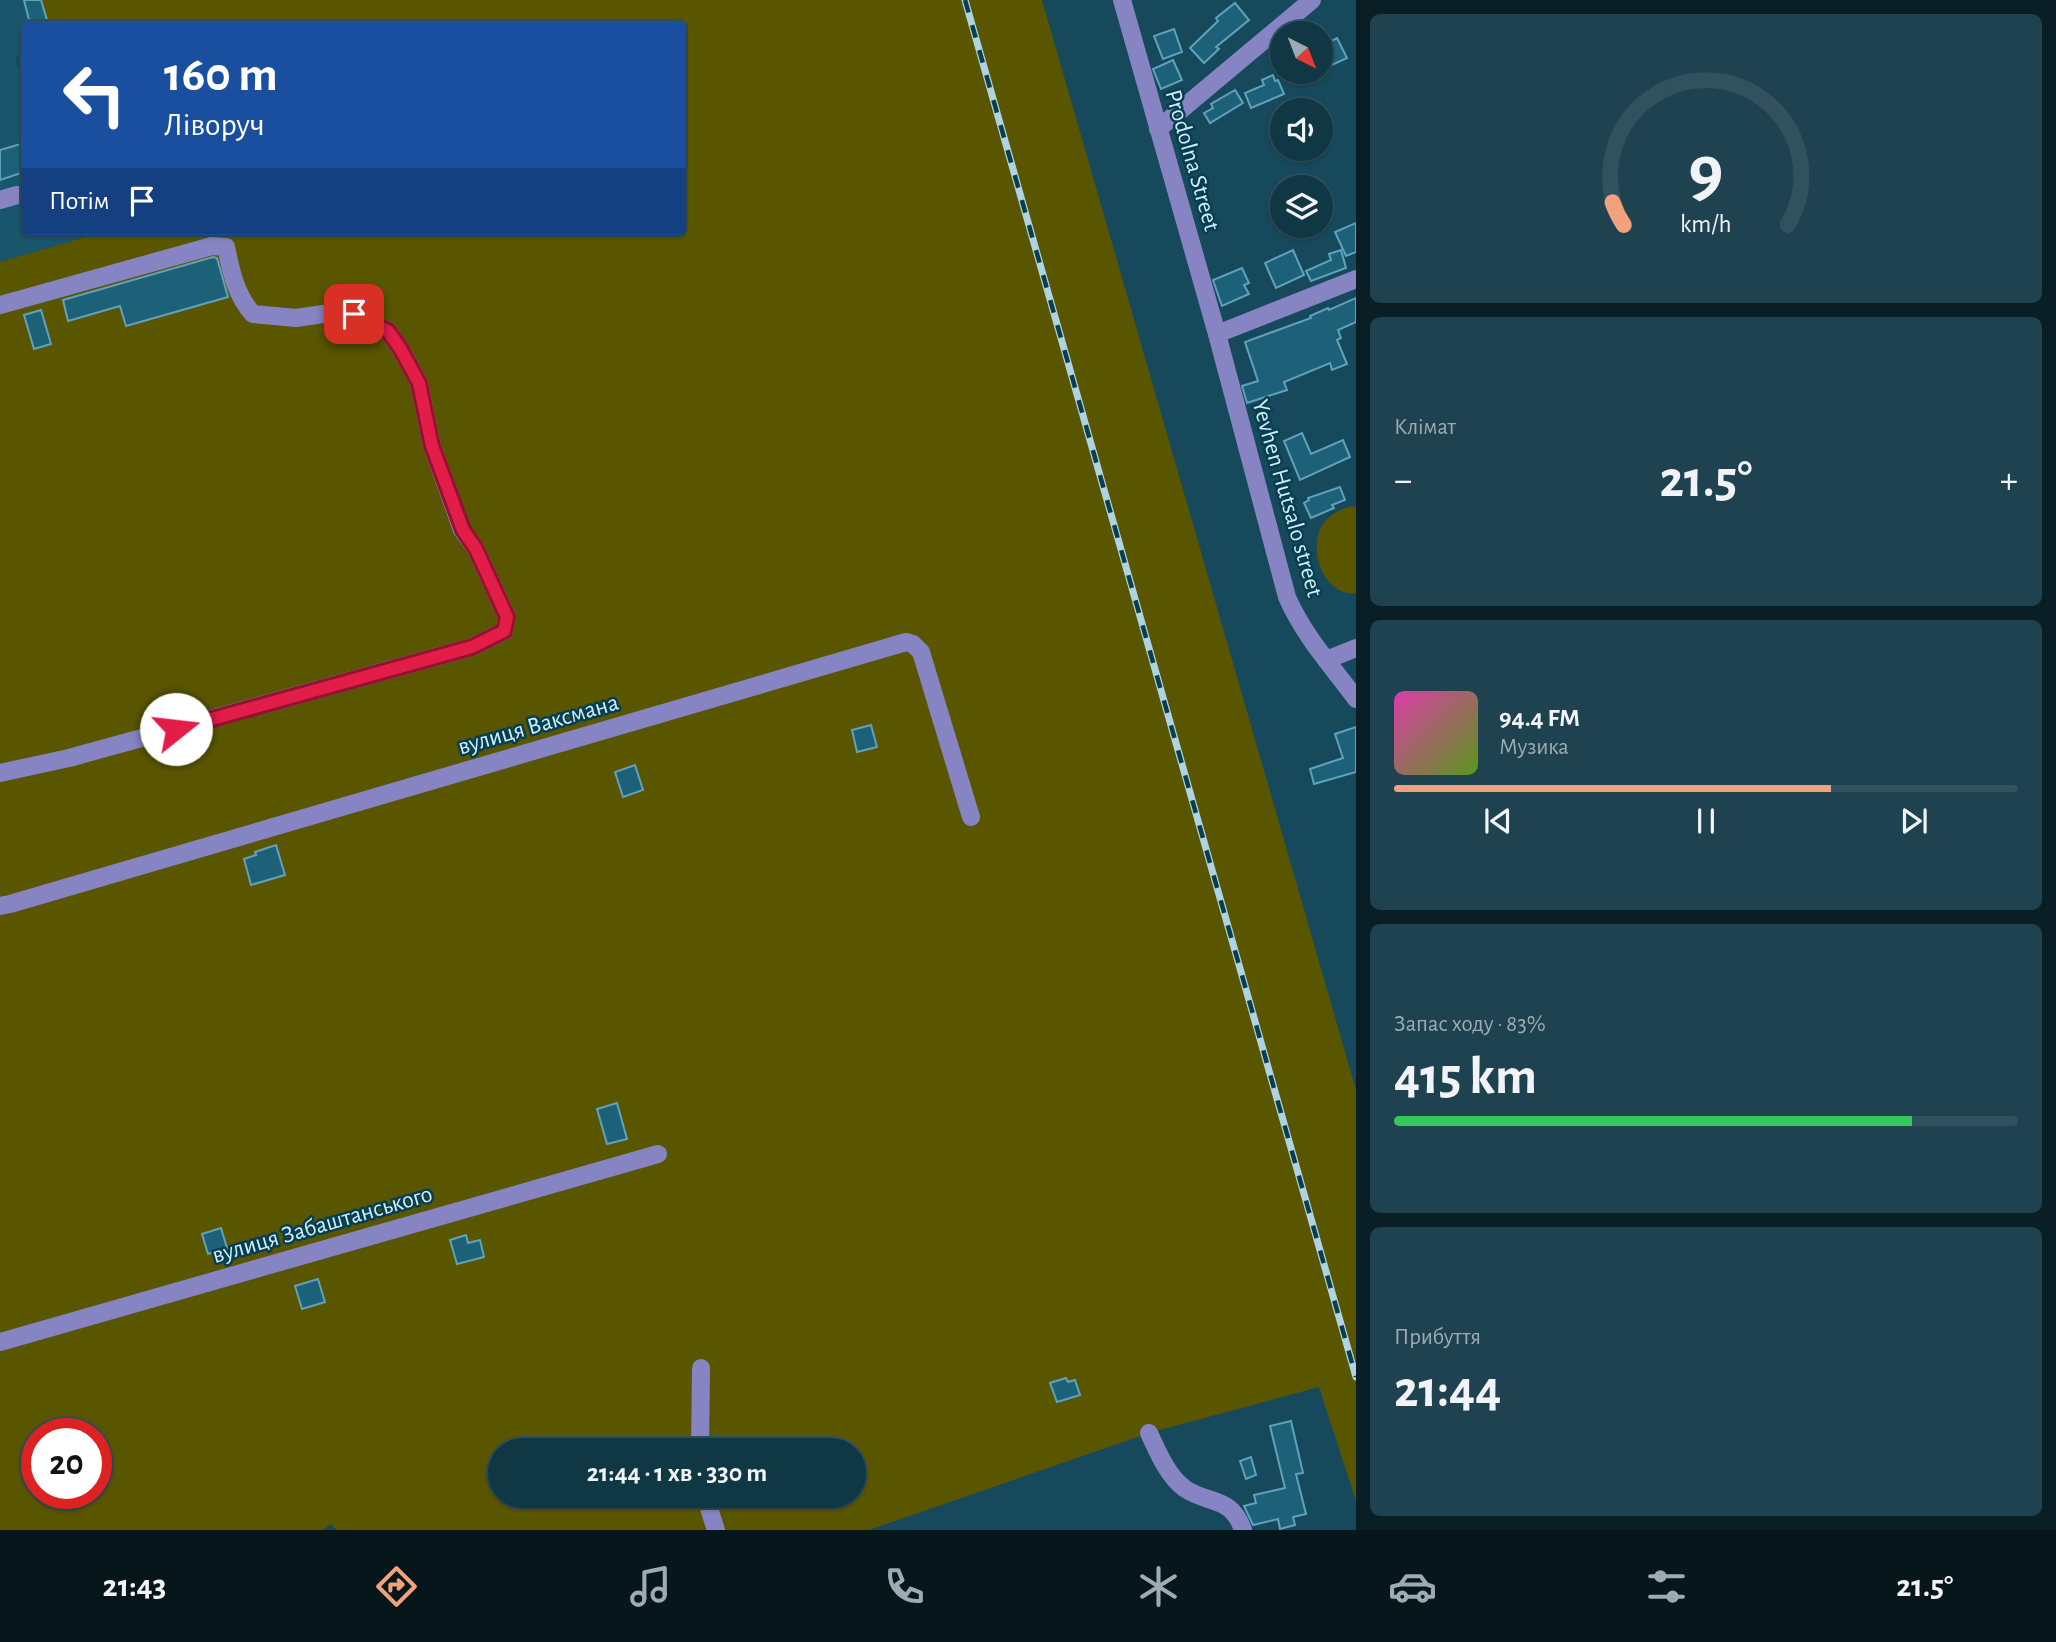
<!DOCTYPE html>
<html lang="uk">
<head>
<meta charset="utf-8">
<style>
  body { margin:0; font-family:"Alegreya Sans",sans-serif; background:#1e424f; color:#f1f3f6; height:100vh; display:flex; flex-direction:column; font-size:26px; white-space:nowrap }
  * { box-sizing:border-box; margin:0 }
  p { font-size:23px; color:#9cacb2 }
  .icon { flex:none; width:38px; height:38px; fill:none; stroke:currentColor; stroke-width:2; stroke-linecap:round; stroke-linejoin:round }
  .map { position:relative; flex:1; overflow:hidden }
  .side { display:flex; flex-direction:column; gap:14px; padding:14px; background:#091e25; width:700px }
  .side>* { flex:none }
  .banner { position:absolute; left:21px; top:21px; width:665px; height:214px; border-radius:7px; box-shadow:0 2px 5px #0004,0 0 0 2px #30515d; background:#1a4fa0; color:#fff; overflow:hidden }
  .needle { width:46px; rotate:138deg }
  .fabs { position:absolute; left:1270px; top:21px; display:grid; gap:14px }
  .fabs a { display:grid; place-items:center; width:63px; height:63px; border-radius:50%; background:#103744; box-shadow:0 2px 5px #0004,0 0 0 2px #30515d; font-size:35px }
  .speed { position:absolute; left:21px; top:1418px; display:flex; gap:14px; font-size:35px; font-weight:700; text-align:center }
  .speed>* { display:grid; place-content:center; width:91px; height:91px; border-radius:50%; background:#103744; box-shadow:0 2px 5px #0004,0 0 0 2px #30515d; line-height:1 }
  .speed .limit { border:10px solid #d22; background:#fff; color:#111 }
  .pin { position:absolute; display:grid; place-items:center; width:60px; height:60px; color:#fff; margin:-30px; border-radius:14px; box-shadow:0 4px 10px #0006 }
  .me { position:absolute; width:77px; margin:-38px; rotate:74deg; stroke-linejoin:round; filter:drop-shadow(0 0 5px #0008) }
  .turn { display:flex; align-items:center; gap:24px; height:147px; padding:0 28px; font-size:32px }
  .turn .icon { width:91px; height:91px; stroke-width:2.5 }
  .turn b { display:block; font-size:49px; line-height:60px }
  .then { display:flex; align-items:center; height:66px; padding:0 28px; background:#0003; gap:14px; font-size:26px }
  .big { font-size:52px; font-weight:700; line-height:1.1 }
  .side .card { flex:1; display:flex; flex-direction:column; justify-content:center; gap:10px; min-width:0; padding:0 24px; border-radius:10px; background:#1e424f }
  .side .dial { align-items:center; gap:0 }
  .dial svg { height:182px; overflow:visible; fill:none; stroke:#30515d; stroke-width:7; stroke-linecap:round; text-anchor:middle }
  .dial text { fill:#f1f3f6; stroke:none }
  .song { display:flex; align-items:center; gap:21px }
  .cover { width:84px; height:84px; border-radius:10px; background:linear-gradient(135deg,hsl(320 70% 55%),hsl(90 70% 35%)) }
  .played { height:7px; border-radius:4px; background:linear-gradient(90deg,#f1a17c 70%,#30515d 70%) }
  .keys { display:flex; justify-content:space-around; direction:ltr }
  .heat { display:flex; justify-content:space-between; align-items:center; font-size:38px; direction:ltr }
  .charge { height:10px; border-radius:5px; background:linear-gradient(90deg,#34c759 83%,#30515d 0) }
  .trip { position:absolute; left:488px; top:1438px; width:378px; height:70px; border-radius:35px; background:#103744; box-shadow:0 2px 5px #0004,0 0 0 2px #30515d; font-weight:700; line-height:70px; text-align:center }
  .dock { display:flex; height:112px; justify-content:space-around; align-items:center; background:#06161b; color:#9cacb2 }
  .dock .icon { width:49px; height:49px }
  .dock .current { color:#f1a17c }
  .dock b { font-size:32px; color:#f1f3f6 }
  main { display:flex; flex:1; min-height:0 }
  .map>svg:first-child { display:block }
</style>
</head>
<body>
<main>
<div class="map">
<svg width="1356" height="1530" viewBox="0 0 1356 1530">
  <rect width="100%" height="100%" fill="#16495b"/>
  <g fill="#1a566b">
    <polygon points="0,0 24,0 31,24 24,24 24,53 15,57 24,89 24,143 0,150"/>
    <polygon points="24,172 24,231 106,231 0,262 0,180"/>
  </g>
  <g fill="#5a5600" fill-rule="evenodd">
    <path d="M41 0H1042L1356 1090V1501L1319 1387 1149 1433 869 1530H336L331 1524 323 1530H0V262L106 231H682V24H48ZM37 1433H96V1493H37ZM500 1451H854V1496H500Z"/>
    <path d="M1352 506 1356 507V593C1323 597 1306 546 1324 523 1331 513 1342 509 1352 506Z"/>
  </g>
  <g fill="#1d6179" stroke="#61a1bb" stroke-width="2">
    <polygon points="24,0 41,0 47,20 30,24"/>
    <polygon points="1235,3 1249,20 1216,47 1219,49 1204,63 1190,48 1218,21 1216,18"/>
    <polygon points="1174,29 1182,52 1163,59 1154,36"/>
    <polygon points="1337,38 1347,58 1321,70 1321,46"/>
    <polygon points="1173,60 1182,80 1161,89 1153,69"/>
    <polygon points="1273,75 1275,81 1278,80 1284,94 1251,108 1245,93 1264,85 1262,80"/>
    <polygon points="1235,90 1243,103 1210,123 1204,113 1213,108 1211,104"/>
    <polygon points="24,143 24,172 0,180 0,150"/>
    <polygon points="1356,223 1356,252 1346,256 1335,232"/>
    <polygon points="1293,250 1304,275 1276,288 1265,263"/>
    <polygon points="1341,250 1346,268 1311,281 1306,271 1331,260 1329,254"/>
    <polygon points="213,257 217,258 228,297 126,326 120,306 68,321 63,300"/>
    <polygon points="1242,268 1249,283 1244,285 1249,294 1222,306 1213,280"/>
    <polygon points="1356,298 1356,322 1338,330 1341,338 1337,340 1347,364 1332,370 1330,363 1284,382 1287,390 1247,403 1242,386 1258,381 1245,342 1311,318 1310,316 1328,308 1329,310"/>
    <polygon points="41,310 51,344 34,349 24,315"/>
    <polygon points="1302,433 1311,454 1343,440 1350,457 1300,480 1284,441"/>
    <polygon points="1340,487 1345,500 1332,505 1334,508 1311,518 1304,503 1309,500 1308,498"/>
    <polygon points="871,725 877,747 857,752 852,730"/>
    <polygon points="1356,727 1356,772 1314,784 1310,769 1343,758 1335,734"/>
    <polygon points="635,765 643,790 623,797 615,772"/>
    <polygon points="276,845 285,875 251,885 244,859 256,855 255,852"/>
    <polygon points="617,1103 627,1139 607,1144 597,1109"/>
    <polygon points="221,1228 227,1248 208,1254 202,1234"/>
    <polygon points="466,1235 468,1243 480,1240 484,1257 457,1264 450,1240"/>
    <polygon points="318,1279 325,1302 302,1309 295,1286"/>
    <polygon points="1066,1378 1068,1382 1075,1380 1080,1395 1057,1402 1050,1383"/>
    <polygon points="1291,1421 1303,1473 1296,1474 1306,1514 1293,1517 1295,1525 1280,1529 1278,1519 1253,1525 1244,1506 1256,1503 1254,1495 1285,1488 1270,1426"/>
    <polygon points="1251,1457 1256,1475 1246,1479 1240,1461"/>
  </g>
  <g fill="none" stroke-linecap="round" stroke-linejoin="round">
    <g stroke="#8784c3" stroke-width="18">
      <path d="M1122 0 1217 334 1287 597C1304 636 1331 665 1356 699"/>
      <polyline points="1158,129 1312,0"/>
      <polyline points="0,200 17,195"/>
      <path d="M0 305 212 246 226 247C231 271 236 296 253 314L296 318 323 314H354L388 331 400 348 419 383 432 446 462 530 476 549 507 617 504 631 472 647 69 758 0 773"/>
      <polyline points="1217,334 1356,279"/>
      <polyline points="1326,660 1356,648"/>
      <polyline points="0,906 10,904 906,642 913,644 921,652 971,817"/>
      <polyline points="0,1342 658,1154"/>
      <path d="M1149 1433C1158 1452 1167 1475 1184 1488 1208 1505 1231 1495 1243 1530"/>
      <polyline points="700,1451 701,1368"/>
      <polyline points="705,1496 716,1530"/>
    </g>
    <g stroke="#b0d3e1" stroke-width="7">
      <polyline id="rail" points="965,0 1356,1377"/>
    </g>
    <use href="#rail" stroke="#073e50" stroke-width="4.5" stroke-dasharray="13" stroke-linecap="butt"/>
  </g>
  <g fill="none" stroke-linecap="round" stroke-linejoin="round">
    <g stroke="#92132f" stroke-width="18">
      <polyline id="route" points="176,729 472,647 504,631 507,617 476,549 463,530 432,446 419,383 400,348 388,331 354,314"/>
    </g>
    <use href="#route" stroke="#e11d48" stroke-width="12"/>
  </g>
  <g text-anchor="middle" stroke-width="5" stroke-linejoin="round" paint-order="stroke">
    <g font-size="24" fill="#d0effd" stroke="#073e50">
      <text transform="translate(1193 160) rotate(74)" y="8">Prodolna Street</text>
      <text transform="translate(1288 498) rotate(74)" y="8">Yevhen Hutsalo street</text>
      <text transform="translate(538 724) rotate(-16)" y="8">вулиця Ваксмана</text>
      <text transform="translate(322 1224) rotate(-16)" y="8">вулиця Забаштанського</text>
    </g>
  </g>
</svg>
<div class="fabs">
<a><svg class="needle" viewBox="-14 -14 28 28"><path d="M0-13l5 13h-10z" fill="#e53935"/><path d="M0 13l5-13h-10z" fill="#9cacb2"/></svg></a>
<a><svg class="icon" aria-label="sound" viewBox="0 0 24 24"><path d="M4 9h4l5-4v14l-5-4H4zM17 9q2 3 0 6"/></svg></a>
<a><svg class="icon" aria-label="layers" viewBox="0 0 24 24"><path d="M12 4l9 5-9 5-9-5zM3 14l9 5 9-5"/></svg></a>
</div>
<div class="speed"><div class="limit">20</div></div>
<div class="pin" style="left:354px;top:314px;background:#d93025"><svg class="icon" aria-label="arrive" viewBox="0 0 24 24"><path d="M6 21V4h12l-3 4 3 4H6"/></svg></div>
<svg class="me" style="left:176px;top:729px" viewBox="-20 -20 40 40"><circle r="19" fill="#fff"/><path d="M0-13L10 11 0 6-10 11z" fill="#e11d48"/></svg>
<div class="trip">21:44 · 1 хв · 330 m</div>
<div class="banner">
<div class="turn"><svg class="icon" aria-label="left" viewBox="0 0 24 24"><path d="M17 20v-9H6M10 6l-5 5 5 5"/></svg><div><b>160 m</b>Ліворуч</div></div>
<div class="then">Потім<svg class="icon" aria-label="arrive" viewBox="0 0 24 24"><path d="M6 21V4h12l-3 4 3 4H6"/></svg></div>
</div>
</div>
<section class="side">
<div class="card dial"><svg viewBox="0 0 100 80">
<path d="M14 69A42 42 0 1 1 86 69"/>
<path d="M14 69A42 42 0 0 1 9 59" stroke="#f1a17c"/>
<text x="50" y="56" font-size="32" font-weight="700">9</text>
<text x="50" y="72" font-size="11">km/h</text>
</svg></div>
<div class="card"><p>Клімат</p>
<div class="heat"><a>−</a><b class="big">21.5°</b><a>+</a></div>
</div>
<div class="card">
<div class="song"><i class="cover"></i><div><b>94.4 FM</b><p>Музика</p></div></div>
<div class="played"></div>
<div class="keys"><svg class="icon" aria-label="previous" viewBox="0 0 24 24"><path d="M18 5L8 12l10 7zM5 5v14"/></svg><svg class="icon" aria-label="pause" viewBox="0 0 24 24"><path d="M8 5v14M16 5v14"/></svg><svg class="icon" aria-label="next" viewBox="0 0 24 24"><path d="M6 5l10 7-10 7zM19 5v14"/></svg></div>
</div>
<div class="card"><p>Запас ходу · 83%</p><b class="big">415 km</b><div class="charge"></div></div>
<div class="card"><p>Прибуття</p><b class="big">21:44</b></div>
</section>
</main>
<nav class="dock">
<b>21:43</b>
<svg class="icon current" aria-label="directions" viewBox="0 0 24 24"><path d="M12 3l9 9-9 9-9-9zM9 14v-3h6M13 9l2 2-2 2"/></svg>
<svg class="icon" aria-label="music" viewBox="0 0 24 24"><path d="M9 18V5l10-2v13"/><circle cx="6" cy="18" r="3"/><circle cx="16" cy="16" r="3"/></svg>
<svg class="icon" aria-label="phone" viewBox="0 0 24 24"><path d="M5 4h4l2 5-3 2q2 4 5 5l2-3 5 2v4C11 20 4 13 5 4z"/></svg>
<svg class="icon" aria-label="climate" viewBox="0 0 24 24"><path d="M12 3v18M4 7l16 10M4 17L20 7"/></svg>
<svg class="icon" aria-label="car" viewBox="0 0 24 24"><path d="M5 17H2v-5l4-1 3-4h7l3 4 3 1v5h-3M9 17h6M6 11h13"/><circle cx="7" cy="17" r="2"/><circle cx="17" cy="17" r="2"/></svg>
<svg class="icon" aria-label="filters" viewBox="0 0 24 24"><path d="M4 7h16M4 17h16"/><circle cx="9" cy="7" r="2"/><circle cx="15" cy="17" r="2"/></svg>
<b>21.5°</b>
</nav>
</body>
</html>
